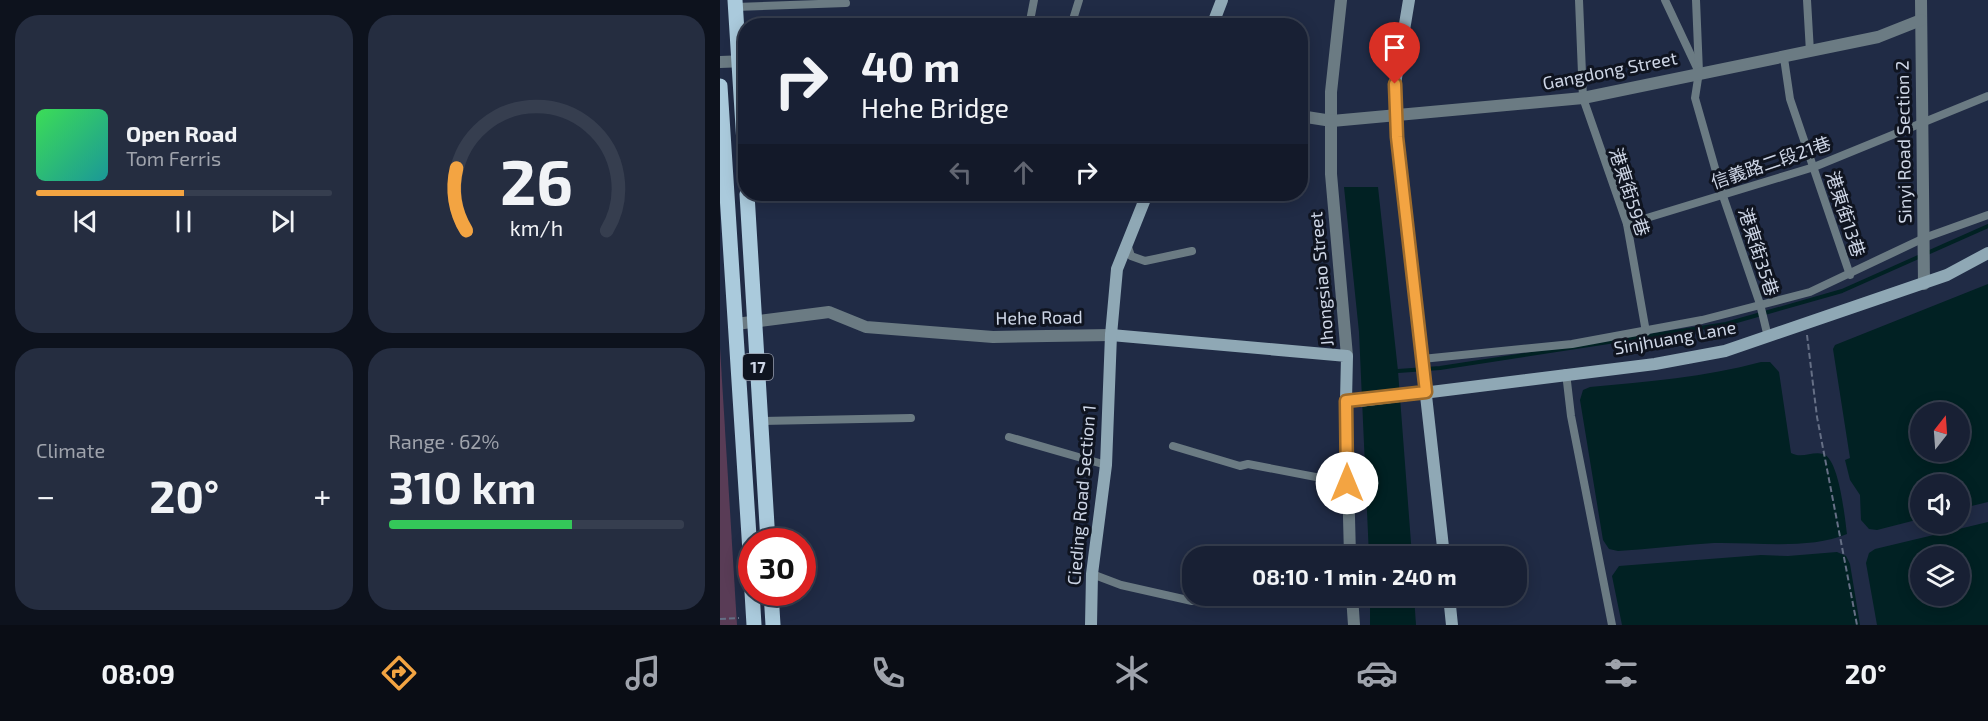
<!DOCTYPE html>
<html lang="en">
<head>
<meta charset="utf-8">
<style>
  body { margin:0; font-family:"Exo 2","Noto Sans TC",sans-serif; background:#252d40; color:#f1f3f6; height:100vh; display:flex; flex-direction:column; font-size:22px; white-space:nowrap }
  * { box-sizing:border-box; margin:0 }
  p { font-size:20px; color:#9fa3ac }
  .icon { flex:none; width:33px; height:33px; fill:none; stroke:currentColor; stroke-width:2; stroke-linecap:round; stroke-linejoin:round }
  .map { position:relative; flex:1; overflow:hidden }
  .side { display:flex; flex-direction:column; gap:15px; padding:15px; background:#0d121d; width:720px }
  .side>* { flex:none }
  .top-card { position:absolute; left:18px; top:18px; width:570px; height:183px; border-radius:24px; box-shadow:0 3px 15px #0003,0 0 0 2px #363e4f; background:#182034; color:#f1f3f6; overflow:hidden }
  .needle { width:39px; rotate:17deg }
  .controls { position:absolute; left:1190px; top:402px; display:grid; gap:12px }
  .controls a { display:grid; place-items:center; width:60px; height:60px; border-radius:50%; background:#182034; box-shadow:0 3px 15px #0003,0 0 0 2px #363e4f; font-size:30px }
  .speed { position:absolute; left:18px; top:528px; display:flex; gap:12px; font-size:30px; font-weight:700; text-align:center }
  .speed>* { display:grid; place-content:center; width:78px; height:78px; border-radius:50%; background:#182034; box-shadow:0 3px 15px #0003,0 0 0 2px #363e4f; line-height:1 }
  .speed .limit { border:9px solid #d22; background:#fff; color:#111 }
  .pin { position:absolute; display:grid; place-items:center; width:51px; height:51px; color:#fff; margin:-62px -26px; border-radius:50% 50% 50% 0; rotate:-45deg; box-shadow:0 0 6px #0007 }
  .pin .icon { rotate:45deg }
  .me { position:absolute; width:66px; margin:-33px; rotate:0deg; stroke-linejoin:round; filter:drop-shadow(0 0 4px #0008) }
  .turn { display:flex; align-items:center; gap:21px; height:126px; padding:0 24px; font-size:27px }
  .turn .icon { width:78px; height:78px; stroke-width:2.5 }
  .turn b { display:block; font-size:42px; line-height:51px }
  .lanes { display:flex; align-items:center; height:57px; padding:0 24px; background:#0003; justify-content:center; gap:30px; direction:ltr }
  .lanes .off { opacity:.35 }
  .big { font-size:45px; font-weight:700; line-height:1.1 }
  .side .tile { flex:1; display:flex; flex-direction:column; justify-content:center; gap:9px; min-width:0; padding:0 21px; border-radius:24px; background:#252d40 }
  .side .dial { align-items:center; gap:0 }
  .dial svg { height:156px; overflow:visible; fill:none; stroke:#363e4f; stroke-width:7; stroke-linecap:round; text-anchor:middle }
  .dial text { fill:#f1f3f6; stroke:none }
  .song { display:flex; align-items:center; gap:18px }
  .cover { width:72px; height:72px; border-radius:9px; background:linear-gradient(135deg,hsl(130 70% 55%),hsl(180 70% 35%)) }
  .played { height:6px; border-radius:3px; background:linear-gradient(90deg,#f3a442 50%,#363e4f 50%) }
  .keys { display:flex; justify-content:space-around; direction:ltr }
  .heat { display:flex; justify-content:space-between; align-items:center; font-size:33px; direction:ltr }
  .charge { height:9px; border-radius:4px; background:linear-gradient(90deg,#34c759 62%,#363e4f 0) }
  .side .tiles { flex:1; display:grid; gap:15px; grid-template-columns:repeat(2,1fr) }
  .trip { position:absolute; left:462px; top:546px; width:345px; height:60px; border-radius:24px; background:#182034; box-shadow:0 3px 15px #0003,0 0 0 2px #363e4f; font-weight:700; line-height:60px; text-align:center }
  .tabs { display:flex; height:96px; justify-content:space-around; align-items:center; background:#0a0d15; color:#9fa3ac }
  .tabs .icon { width:42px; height:42px }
  .tabs .active { color:#f3a442 }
  .tabs b { font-size:27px; color:#f1f3f6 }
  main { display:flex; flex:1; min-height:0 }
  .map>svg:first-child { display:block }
</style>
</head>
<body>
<main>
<section class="side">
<div class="tiles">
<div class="tile">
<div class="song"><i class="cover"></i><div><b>Open Road</b><p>Tom Ferris</p></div></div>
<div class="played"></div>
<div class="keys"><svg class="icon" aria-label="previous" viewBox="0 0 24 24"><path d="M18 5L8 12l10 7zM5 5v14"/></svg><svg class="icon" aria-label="pause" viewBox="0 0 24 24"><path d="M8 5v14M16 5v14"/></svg><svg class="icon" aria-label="next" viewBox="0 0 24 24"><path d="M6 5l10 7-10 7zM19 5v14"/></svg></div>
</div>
<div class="tile dial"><svg viewBox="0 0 100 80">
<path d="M14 69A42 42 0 1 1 86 69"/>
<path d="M14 69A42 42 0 0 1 9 37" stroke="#f3a442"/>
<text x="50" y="56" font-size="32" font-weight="700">26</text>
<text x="50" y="72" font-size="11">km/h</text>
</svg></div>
<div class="tile"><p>Climate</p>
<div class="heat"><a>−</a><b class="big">20°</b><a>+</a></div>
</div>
<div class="tile"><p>Range · 62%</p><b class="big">310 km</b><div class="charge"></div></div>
</div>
</section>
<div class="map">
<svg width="1268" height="625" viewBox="0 0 1268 625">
  <rect width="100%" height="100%" fill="#202b45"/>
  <polygon fill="#593c56" points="0,348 17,625 0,625"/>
  <g fill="#012123" fill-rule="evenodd">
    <polygon points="624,187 658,187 678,371 692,556 649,556 639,332"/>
    <path d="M1268 284V502L1239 509V484H1200V519L1157 530 1149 529 1141 520 1140 495 1130 480 1125 460 1130 458 1113 349 1115 345ZM1239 412V452H1200V412Z"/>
    <path d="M1041 362H1050L1059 372 1071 453C1082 459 1092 451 1103 454 1119 458 1125 519 1127 534 1090 550 1034 542 994 543 962 545 930 549 898 551L889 549 883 540 860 400 863 390 870 387C927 382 985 377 1041 362Z"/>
    <path d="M1268 522V625H1157L1146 563 1149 553 1155 549ZM1200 556H1239V596H1200Z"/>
    <polygon points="1117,552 1126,556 1130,564 1140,625 902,625 892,576 899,566 1041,555 1068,556"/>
    <polygon points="650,596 694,596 696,625 650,625"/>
  </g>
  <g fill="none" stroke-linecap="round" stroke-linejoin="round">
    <polyline stroke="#012123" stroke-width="4" points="678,371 720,368 1006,324 1122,291 1268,226"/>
    <g stroke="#656f85" stroke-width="2" stroke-dasharray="6 3" stroke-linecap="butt">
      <polyline points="1087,335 1097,417 1137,625"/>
      <polyline points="0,619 19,618"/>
    </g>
    <g stroke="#6b7b83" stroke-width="8">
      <polyline points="859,0 863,98 907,224 926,332"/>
      <polyline points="945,0 977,68"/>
      <polyline points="976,0 979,72 975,98 1003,196 1040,304 1048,337"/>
      <polyline points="1087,0 1090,52"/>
      <polyline points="16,7 126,3"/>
      <polyline points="309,26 314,0"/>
      <polyline points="351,26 359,0"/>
      <polyline points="1064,58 1070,99 1130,275"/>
      <polyline points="907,224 1094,167 1268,96"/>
      <polyline points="407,244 411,256 425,261 472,251"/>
      <polyline points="702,359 852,344 982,320 1090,292 1204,238 1268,215"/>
      <polyline points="846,373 851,416 892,625"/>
      <polyline points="41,421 191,418"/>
      <polyline points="289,437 386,465"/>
      <polyline points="453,446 520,466 528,464 627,483"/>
      <polyline points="372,574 401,585 472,601"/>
    </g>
    <g stroke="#6b7b83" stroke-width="12">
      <polyline points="621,0 611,92 611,174 627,356"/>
      <polyline points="1201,0 1204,284"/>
      <polyline points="0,62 26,61"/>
      <polyline points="580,116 612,121 863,98 1158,37 1201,20"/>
      <polyline points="16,324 109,312 146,327 273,337 391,335"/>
      <polyline points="626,401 630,556"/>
      <polyline points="632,596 634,625"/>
    </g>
    <g stroke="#8fa8b5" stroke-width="12">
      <polyline points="689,0 675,84 677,137 724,556"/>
      <polyline points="492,26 502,0"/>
      <polyline points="391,335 627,356 626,401 639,401 935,364 1005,351 1227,275 1268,253"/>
      <polyline points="729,596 732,625"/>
      <polyline points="371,625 372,574 386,465 391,335 397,269 427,194"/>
    </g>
    <g stroke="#aacadc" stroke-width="15">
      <polyline points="15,0 26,175"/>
      <polyline points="0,86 32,583"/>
      <polyline points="27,194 48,542"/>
      <polyline points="32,592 34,625"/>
      <polyline points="51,592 53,625"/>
    </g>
  </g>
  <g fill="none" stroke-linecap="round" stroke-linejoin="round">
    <g stroke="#9e6b2b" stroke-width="15">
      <polyline id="route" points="627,483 626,401 706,392 677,137 675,84"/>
    </g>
    <use href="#route" stroke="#f3a442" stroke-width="10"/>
  </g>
  <g text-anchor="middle" stroke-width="6" stroke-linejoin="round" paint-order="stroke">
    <rect fill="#0f1420" stroke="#959cab" stroke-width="1.5" x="23" y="354" width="30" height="26" rx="4.5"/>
    <g font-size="16" font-weight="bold" fill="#ced6e6">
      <text x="38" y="373">17</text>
    </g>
    <g font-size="18" fill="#ced6e6" stroke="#0f1420">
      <text transform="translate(890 71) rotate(-11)" y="6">Gangdong Street</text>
      <text transform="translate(1184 142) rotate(-91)" y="6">Sinyi Road Section 2</text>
      <text transform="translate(1051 163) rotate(-19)" y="6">信義路二段21巷</text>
      <text transform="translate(909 192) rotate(72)" y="6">港東街59巷</text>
      <text transform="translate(1125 214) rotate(72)" y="6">港東街13巷</text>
      <text transform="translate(1038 252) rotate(72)" y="6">港東街35巷</text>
      <text transform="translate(602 279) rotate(-95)" y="6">Jhongsiao Street</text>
      <text transform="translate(319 318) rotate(-1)" y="6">Hehe Road</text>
      <text transform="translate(955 338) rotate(-10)" y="6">Sinjhuang Lane</text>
      <text transform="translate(362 495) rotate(-85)" y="6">Cieding Road Section 1</text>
    </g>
  </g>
</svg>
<div class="controls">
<a><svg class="needle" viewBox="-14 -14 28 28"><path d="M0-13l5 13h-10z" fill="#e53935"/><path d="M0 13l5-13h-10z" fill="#9fa3ac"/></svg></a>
<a><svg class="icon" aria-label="sound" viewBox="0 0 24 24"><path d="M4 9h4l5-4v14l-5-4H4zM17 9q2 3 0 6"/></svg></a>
<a><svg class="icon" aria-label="layers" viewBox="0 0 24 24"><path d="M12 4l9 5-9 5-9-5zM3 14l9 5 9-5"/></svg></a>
</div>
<div class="speed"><div class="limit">30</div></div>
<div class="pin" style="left:675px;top:84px;background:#d93025"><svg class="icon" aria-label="arrive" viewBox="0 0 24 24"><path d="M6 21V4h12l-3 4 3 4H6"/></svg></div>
<svg class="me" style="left:627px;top:483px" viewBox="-20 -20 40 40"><circle r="19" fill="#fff"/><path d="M0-13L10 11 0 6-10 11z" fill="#f3a442"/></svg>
<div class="trip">08:10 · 1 min · 240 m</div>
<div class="top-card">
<div class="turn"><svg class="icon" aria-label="right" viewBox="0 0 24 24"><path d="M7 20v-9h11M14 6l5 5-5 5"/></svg><div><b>40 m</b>Hehe Bridge</div></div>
<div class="lanes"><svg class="icon off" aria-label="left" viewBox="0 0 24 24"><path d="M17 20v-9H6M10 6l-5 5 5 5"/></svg><svg class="icon off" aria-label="ahead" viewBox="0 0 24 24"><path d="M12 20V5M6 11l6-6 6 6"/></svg><svg class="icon" aria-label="right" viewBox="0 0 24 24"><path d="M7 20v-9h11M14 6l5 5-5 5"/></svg></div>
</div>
</div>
</main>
<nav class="tabs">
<b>08:09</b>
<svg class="icon active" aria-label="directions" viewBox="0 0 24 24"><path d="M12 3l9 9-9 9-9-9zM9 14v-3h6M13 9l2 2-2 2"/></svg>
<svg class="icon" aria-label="music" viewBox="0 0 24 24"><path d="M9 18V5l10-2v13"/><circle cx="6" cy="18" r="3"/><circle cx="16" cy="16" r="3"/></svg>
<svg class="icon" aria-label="phone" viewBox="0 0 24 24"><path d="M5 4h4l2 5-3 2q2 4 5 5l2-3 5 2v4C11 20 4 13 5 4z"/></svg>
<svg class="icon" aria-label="climate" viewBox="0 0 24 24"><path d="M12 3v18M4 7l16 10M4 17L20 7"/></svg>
<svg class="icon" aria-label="car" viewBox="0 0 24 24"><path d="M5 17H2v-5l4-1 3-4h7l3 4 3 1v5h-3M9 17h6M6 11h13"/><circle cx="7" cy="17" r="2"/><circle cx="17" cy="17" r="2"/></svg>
<svg class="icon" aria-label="filters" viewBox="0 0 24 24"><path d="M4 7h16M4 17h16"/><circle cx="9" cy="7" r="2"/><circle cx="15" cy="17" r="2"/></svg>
<b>20°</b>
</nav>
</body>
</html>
